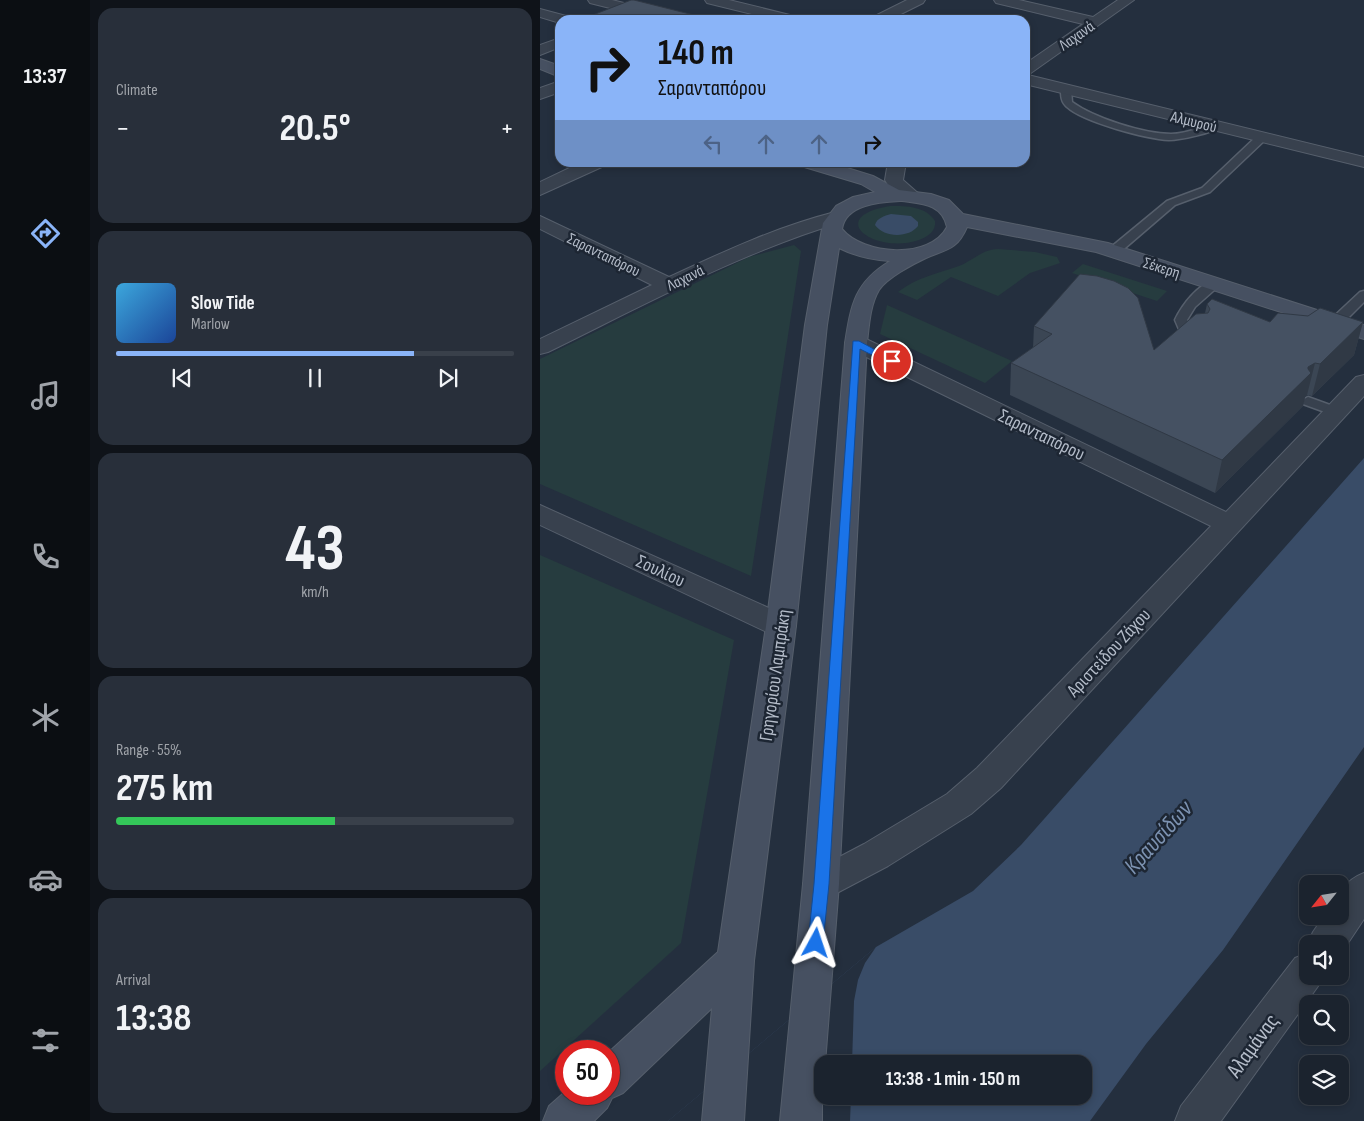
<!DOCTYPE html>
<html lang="en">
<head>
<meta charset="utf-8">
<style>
  body { margin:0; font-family:"Sofia Sans Condensed",sans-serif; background:#282f3a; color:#f1f3f6; height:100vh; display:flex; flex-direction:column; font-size:19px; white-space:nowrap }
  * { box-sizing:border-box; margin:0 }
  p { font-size:16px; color:#a0a4aa }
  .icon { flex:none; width:28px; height:28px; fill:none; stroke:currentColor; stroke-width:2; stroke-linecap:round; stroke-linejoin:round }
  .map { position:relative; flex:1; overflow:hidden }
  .drawer { display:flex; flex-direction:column; gap:8px; padding:8px; background:#0f1319; width:450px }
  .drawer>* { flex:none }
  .top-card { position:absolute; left:15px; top:15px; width:475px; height:152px; border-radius:15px; box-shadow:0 2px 8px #0003,0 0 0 1px #39404a; background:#8ab4f8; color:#111; overflow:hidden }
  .needle { width:32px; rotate:240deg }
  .buttons { position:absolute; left:759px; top:875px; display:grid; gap:10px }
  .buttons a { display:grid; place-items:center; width:50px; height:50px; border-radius:10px; background:#1b232e; box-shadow:0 2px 8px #0003,0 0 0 1px #39404a; font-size:25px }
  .speed { position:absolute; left:15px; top:1040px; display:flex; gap:10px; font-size:25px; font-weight:700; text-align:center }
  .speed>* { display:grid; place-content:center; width:65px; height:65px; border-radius:50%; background:#1b232e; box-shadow:0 2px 8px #0003,0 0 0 1px #39404a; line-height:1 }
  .speed .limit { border:8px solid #d22; background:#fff; color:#111 }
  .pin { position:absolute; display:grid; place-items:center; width:42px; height:42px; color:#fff; margin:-21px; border:2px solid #fff; border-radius:50%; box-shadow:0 1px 5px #0007 }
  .me { position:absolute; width:55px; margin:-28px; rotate:5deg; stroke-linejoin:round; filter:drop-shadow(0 0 4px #0008) }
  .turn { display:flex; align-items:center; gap:18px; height:105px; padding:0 20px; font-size:22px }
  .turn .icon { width:65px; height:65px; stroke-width:2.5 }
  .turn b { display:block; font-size:35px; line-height:42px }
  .lanes { display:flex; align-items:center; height:48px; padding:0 20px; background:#0003; justify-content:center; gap:25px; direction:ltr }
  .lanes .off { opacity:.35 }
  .big { font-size:38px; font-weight:700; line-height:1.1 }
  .drawer .tile { flex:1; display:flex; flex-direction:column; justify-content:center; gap:8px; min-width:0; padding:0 18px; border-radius:15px; background:#282f3a }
  .drawer .dial { align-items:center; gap:0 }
  .dial b { font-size:65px; line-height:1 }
  .song { display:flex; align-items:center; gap:15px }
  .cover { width:60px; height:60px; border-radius:8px; background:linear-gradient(135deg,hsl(200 70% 55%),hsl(220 70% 35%)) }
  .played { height:5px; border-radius:2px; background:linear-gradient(90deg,#8ab4f8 75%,#39404a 75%) }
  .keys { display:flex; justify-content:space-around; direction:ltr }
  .heat { display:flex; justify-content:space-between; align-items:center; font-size:28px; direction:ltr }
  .charge { height:8px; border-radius:4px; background:linear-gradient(90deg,#34c759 55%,#39404a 0) }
  .trip { position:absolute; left:274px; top:1055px; width:278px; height:50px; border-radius:15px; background:#1b232e; box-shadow:0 2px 8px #0003,0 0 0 1px #39404a; font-weight:700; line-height:50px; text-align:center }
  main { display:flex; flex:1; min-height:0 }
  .menu { display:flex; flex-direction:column; width:90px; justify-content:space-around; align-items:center; background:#0b0e12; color:#a0a4aa }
  .menu .icon { width:35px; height:35px }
  .menu .on { color:#8ab4f8 }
  .menu b { font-size:22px; color:#f1f3f6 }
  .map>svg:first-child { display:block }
</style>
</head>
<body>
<main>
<nav class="menu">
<b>13:37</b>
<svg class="icon on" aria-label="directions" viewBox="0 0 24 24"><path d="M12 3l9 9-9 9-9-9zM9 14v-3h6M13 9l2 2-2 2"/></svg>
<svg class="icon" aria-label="music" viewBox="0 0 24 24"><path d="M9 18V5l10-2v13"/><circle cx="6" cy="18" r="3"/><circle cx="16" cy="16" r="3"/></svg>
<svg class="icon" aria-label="phone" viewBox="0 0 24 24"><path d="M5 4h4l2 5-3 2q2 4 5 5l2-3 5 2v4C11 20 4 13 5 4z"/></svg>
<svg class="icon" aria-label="climate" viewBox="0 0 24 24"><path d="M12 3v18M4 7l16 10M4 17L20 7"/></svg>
<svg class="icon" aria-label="car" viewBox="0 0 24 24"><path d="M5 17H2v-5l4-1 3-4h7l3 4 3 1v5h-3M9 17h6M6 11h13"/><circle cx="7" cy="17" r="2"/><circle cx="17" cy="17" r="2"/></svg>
<svg class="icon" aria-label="filters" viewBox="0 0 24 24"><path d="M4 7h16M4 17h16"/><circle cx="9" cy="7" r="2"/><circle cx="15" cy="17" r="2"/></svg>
</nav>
<section class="drawer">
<div class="tile"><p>Climate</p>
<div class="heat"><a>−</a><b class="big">20.5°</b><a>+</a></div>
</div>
<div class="tile">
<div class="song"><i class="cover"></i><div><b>Slow Tide</b><p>Marlow</p></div></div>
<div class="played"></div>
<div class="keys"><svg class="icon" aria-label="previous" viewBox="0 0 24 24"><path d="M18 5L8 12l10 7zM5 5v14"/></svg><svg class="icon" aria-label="pause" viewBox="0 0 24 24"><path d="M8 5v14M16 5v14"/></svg><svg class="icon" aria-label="next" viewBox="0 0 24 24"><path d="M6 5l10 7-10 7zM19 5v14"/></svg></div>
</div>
<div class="tile dial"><b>43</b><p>km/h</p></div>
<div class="tile"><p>Range · 55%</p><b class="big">275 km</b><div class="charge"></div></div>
<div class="tile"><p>Arrival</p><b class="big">13:38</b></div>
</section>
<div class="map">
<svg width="824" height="1121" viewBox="0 0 824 1121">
  <rect width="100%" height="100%" fill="#242f3e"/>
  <g fill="#263c3f">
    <path d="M350 206C367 206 385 206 395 221 396 231 389 236 379 240 334 255 284 217 350 206Z"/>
    <polygon points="254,245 261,251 211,576 0,484 0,359 209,257"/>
    <path d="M458 249 495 252 517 257 520 263 490 273 458 296 411 277 377 300 358 292C377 277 397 274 419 266 434 260 441 250 458 249Z"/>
    <polygon points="543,264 627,291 617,301 532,273"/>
    <polygon points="347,305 472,361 445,383 340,334"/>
    <polygon points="0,555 194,640 141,943 0,1071"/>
  </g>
  <g fill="#394c67" fill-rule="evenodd">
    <path d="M351 214 371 216 378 222V226C369 238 344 238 335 225 337 218 344 216 351 214Z"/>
    <path d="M824 458V747L683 950 606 1044 550 1121H128L336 947 433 891 481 845ZM282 1064H542V1096H282Z"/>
  </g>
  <polygon fill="#242f3e" points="336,947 325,963 318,980 314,1001 312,1064 282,1064 282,1096 311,1096 310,1121 128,1121"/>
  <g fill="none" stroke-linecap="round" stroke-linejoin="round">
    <g stroke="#565f6c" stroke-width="3">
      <g id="lane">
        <path d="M526 86 531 89 532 102C554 118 604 134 631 134 646 134 661 127 676 123L681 126C673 133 640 140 629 140 607 139 543 122 527 107 521 102 521 96 521 89Z"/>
        <polygon points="722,134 726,135 726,139 670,192 635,205 578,254 570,254 568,251 570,248 627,201 662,188 718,135"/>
        <path d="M675 280 681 284 655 307 647 320 652 329 663 341 661 344H651L641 334 635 320C642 305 658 284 675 280Z"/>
        <polygon points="824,291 824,302 800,326 790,326 789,323 790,320 820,292"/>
        <polygon points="768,397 801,409 803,412 801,415 796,416 763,404 761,401"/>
      </g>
    </g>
    <g stroke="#565f6c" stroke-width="2">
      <g id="street">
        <polygon points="48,0 72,0 140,17 142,20 118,20 50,3"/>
        <polygon points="165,0 189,0 258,17 260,20 236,20 167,3"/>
        <polygon points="367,0 385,0 383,3 349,20 331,20 333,17"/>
        <polygon points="454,0 479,0 553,17 578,0 594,0 488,75 824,157 824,167 485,84 485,64 543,24 456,3"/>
        <polygon points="0,9 30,17 32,20 20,20 20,23 0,17"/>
        <polygon points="20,38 20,47 0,55 0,45"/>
        <polygon points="20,81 20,92 0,99 0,88"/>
        <polygon points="42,162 67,162 64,166 0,195 0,182"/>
        <path d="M348 162H366L363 180 380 195 378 199C363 203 352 192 345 180Z"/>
        <path d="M295 212 302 214 305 218 302 222C199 253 104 305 8 352L0 354V339L112 285 0 229V216L129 277C183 252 236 227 295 212Z"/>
        <polygon points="316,336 324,338 686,512 816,377 824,375 824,396 461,788 431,814 348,866 293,895 281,900 269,895 263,884 269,873 324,844 407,794 437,768 671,526 308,348 305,343 308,338"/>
        <polygon points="0,505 251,618 256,626 251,634 241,637 231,634 0,525"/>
        <path d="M824 873V919L800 955V944H768L773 932 784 916H800C800 894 801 882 824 873Z"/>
        <polygon points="768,953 768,976 784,976 781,982 681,1121 635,1121 641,1106 755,958"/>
      </g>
    </g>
    <g stroke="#565f6c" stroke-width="2">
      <g id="secondary">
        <polygon points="0,59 20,66 20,77 0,69"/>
        <path d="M258 162H288L333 176 359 190 391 194 409 200 423 214 568 243 824 325V339L556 252 427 227C417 250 407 249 386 258 373 264 347 278 339 290 330 305 329 326 327 343L299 884 285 1064H282V1121H240L263 884 305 343C311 304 315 282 350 261 332 260 315 256 299 248L287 325 256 626 214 961 204 1121H162L172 1008 83 1093 72 1098 67 1108 54 1121H3L9 1106 26 1091V1094H69V1052L178 952 226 626 265 325 283 223 296 206 313 197 335 192 321 184 261 166ZM362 201C383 204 402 204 407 227 390 260 323 255 302 229 306 203 343 202 362 201Z"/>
      </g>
    </g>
    <use href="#lane" fill="#38414e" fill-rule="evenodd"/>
    <use href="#street" fill="#38414e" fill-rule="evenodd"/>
    <use href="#secondary" fill="#465061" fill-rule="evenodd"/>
  </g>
  <polygon fill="#3b4654" points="667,304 730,322 823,322 814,355 772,396 767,395 765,397 763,406 675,493 470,395 471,363 493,348 494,326 614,350 665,313"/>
  <g fill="#303945">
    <polygon points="823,322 814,355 772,396 780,364"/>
    <polygon points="775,363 767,395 765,397 763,406 675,493 682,460 768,367"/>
  </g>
  <g fill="#455162" stroke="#303945">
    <polygon points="91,0 94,0 174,20 40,20"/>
    <polygon points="540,274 557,276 574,281 588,288 598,298 614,350 656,314 668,313 670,309 667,304 672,299 730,322 738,313 768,316 780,308 823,322 780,364 775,363 768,367 768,369 771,373 682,460 471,363 512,334 494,326"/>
  </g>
  <polygon fill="#1a73e8" stroke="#114b97" points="313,341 319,341 356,361 352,363 348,363 320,349 289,884 283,943 281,948 276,950 270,948 268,943 274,884"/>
  <g text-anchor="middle" stroke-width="5" stroke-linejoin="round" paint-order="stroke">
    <g font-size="16" fill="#b4bcc9" stroke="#1d2633">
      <text transform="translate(536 35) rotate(-35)" y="6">Λαχανά</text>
      <text transform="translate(654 121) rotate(14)" y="6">Αλμυρού</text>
      <text transform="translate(64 254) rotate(26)" y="6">Σαρανταπόρου</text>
      <text transform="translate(622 267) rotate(18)" y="6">Σέκερη</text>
      <text transform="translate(145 277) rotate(-26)" y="6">Λαχανά</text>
    </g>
    <g font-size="19" fill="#b4bcc9" stroke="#1d2633">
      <text transform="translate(502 434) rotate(26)" y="7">Σαρανταπόρου</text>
      <text transform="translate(121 570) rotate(25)" y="7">Σουλίου</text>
      <text transform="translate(568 652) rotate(-47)" y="7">Αριστείδου Ζάχου</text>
      <text transform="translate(234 675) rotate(-82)" y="7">Γρηγορίου Λαμπράκη</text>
    </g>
    <g font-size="22" fill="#b4bcc9" stroke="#1d2633">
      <text transform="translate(712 1045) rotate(-54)" y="8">Αλαμάνας</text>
    </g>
    <g font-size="24" font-style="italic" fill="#7c92b1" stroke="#1d2633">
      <text transform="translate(618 837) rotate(-48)" y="8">Κραυσίδων</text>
    </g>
  </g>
</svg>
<div class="buttons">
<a><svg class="needle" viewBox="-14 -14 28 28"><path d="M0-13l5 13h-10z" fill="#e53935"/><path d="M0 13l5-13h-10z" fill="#a0a4aa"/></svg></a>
<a><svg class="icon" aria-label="sound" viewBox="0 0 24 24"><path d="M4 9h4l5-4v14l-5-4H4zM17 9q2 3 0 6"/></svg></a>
<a><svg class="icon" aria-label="search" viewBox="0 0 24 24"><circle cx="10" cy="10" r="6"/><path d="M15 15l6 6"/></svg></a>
<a><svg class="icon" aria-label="layers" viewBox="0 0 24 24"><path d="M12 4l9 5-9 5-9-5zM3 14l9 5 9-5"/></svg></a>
</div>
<div class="speed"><div class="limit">50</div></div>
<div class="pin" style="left:352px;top:361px;background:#d93025"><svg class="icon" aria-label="arrive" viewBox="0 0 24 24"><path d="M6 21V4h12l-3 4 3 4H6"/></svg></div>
<svg class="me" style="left:276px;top:943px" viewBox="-20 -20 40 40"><path d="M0-17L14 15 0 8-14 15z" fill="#1a73e8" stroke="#fff" stroke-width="4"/></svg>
<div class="trip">13:38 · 1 min · 150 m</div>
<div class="top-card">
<div class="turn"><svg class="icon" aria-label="right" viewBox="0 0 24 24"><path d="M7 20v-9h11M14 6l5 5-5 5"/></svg><div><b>140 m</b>Σαρανταπόρου</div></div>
<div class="lanes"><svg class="icon off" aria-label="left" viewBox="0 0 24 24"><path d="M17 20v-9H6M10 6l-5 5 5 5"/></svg><svg class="icon off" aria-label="ahead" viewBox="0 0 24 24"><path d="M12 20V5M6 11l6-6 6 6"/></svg><svg class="icon off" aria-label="ahead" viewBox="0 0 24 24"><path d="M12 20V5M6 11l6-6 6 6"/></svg><svg class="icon" aria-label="right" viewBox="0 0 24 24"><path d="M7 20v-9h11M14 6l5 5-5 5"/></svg></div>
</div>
</div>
</main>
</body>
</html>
